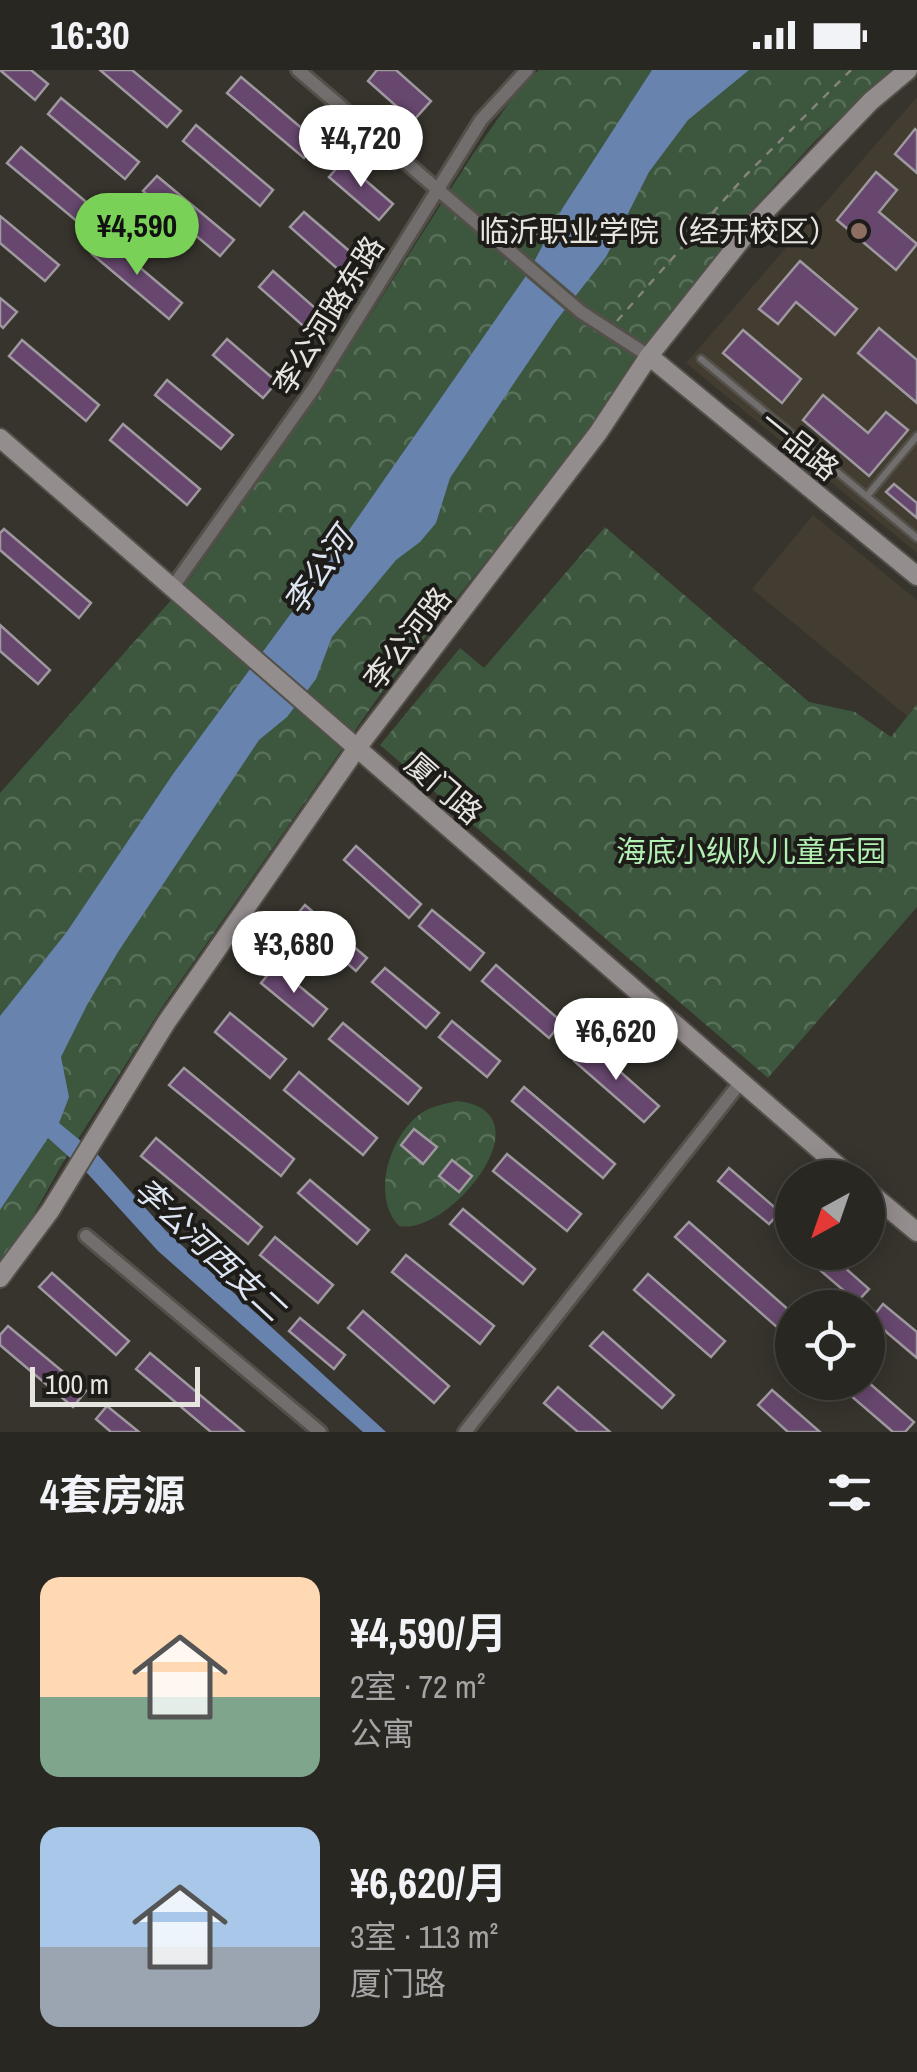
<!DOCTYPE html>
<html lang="zh">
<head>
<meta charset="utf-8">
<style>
  :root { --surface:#292722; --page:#312f2a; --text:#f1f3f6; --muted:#a5a5a5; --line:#454440; --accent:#7ad157 }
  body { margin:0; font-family:"Archivo Narrow","Noto Sans SC",sans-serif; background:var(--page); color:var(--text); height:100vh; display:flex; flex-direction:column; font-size:38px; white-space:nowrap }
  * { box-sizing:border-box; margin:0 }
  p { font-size:32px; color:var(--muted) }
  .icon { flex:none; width:55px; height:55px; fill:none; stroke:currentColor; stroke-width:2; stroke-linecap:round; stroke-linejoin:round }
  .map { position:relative; height:1362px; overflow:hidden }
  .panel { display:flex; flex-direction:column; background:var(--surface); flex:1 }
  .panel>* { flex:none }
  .needle { width:65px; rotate:220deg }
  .buttons { position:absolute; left:775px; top:1090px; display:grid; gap:20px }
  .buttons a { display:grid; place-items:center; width:110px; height:110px; border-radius:50%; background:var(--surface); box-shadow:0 5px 25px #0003,0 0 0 2px var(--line); font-size:50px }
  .scale { position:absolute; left:30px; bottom:25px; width:170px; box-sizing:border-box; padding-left:10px; border:5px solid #e6e4df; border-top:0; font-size:28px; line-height:35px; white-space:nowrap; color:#e6e4df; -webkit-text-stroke:8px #1d1c19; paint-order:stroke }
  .price { position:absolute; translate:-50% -85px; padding:0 22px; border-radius:35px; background:#fff; color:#222; font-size:32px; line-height:65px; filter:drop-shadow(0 2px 5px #0008) }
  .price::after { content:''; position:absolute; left:50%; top:60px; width:30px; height:22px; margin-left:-15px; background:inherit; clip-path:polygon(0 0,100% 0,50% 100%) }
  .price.selected { background:var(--accent); color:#111 }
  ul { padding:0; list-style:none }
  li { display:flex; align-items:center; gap:30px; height:250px; padding:0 40px }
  li span { display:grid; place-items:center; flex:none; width:280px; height:200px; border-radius:20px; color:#555 }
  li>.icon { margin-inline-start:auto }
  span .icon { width:120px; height:120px; fill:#fffc; stroke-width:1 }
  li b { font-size:42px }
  h2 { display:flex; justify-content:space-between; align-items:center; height:120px; padding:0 40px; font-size:42px }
  .status { display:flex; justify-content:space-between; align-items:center; height:70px; padding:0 50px; background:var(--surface); direction:ltr }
  .status svg { height:28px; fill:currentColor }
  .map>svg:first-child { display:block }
  .built { fill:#423d30 }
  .park { fill:url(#park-crowns) }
  .water { fill:#6883ae }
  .building { fill:#67476e; stroke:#9e989f; stroke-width:2.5 }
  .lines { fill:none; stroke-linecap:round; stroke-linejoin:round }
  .lane-casing { stroke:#535049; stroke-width:11 }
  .street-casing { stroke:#535049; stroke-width:18 }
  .secondary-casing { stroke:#535049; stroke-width:22 }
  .path { stroke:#85837d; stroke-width:2.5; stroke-dasharray:8 8; stroke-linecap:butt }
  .lane { stroke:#726e6e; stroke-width:6 }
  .street { stroke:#726e6e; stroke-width:12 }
  .secondary { stroke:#948d8e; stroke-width:18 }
  .education-dot { fill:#8d6e63; stroke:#1d1c19; stroke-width:4 }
  .labels { text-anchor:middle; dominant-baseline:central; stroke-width:8; stroke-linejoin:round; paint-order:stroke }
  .poi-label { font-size:30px; fill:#e6e4df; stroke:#1d1c19; text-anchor:end }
  .street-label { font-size:30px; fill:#e6e4df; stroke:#1d1c19 }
  .park-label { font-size:30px; fill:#b1efb3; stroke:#1d1c19 }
  .water-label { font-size:32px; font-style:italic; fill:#dde5f3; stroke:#1d1c19 }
</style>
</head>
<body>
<div class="status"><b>16:30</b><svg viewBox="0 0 49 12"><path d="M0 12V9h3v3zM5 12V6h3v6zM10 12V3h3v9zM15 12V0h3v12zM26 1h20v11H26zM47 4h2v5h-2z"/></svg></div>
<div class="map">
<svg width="917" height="1362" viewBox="0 0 917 1362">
  <defs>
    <pattern id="park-crowns" width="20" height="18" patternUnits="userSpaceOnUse" patternTransform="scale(2.5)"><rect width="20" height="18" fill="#3c573d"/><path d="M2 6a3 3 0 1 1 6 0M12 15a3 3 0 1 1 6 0" fill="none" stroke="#586f59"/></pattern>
  </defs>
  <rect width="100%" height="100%" fill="#37342d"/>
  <g class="built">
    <path d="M917,27V483L686,293Z"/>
    <path d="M813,445L917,530V634L907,646L752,519Z"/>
  </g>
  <g class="park">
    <path d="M539,0H891L814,72L750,142L631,293L594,355L379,626L165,933L62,1094L25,1160L0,1192V723L189,510L320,324L473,84L521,16Z"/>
    <path d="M605,457L809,632L855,642L891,667L917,634V837L768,1008L380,675L460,578L484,598Z"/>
    <path d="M457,1031C551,1041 450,1166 399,1156C371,1127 389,1067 420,1044C430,1036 445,1034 457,1031Z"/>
  </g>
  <path class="water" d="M652,0H749L688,50L649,102L606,187L556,251L450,408L436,453L420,472L396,490L332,567L316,609L287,647L259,670L118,882L87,935L61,987L69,1027L59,1053L98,1085L165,1160L386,1362H363L158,1181L88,1104L48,1068L0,1140V946L66,863L173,704L292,542L528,203L562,139Z"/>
  <g class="building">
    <path d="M0,0H31L48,14L35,30Z"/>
    <path d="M100,0H132L181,41L167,57Z"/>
    <path d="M377,0H396L431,31L413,51L368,11Z"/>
    <path d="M241,7L318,72L304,88L227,23Z"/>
    <path d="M61,28L139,92L125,109L48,44Z"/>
    <path d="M196,55L273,120L260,136L183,71Z"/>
    <path d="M915,59L917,61V103L895,84Z"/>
    <path d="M21,77L98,142L85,158L7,93Z"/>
    <path d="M343,91L393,134L379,150L329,107Z"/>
    <path d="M876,102L897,120L879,142L917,174L896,200L837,150Z"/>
    <path d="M157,106L234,170L220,186L143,121Z"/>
    <path d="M304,142L354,185L340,201L290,157Z"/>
    <path d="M0,146L59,195L45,211L0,173Z"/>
    <path d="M105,168L182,233L169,249L92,184Z"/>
    <path d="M800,191L857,239L835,265L796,232L778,254L759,239Z"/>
    <path d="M273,201L323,245L309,261L259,217Z"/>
    <path d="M0,228L17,242L3,258L0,255Z"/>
    <path d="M879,258L917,290V333L858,283Z"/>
    <path d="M743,260L801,309L782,333L723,283Z"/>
    <path d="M227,269L277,312L263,328L213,285Z"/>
    <path d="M22,270L99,335L86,351L9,286Z"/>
    <path d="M167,310L233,365L221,379L155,325Z"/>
    <path d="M823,325L868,363L886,342L908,360L869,406L803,350Z"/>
    <path d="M123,354L200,419L187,435L110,370Z"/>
    <path d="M894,414L917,433V448L886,422Z"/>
    <path d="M4,459L91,533L79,548L0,480V463Z"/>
    <path d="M0,555L50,600L38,614L0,581Z"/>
    <path d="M356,776L421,834L409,848L344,790Z"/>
    <path d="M305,835L367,888L356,901L294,848Z"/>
    <path d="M432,840L484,883L470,900L419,856Z"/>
    <path d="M496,895L562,952L549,968L482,911Z"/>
    <path d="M275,896L327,939L313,956L261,913Z"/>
    <path d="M385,898L439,943L426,958L372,912Z"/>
    <path d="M230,943L286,989L270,1008L215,962Z"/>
    <path d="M452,951L500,991L487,1007L439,967Z"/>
    <path d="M343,953L421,1018L408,1034L329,969Z"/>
    <path d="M589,974L659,1036L644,1052L574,991Z"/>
    <path d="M184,998L294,1089L281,1106L169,1015Z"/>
    <path d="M299,1002L377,1068L363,1085L284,1020Z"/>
    <path d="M524,1017L615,1094L603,1108L512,1031Z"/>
    <path d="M414,1059L437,1077L423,1094L401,1075Z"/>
    <path d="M156,1068L262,1157L248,1174L141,1086Z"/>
    <path d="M507,1084L581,1144L567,1161L493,1101Z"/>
    <path d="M452,1090L472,1106L459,1122L439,1106Z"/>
    <path d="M729,1098L780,1142L769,1154L718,1111Z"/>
    <path d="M310,1110L369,1160L357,1174L298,1123Z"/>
    <path d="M463,1139L535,1199L523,1214L450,1154Z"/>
    <path d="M689,1152L791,1242L778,1258L675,1167Z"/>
    <path d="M275,1167L333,1215L318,1233L260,1185Z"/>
    <path d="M799,1182H827L869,1219L857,1232Z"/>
    <path d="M406,1185L494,1256L480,1274L392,1202Z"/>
    <path d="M52,1203L129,1271L116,1285L39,1217Z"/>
    <path d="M648,1204L725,1271L711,1287L634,1220Z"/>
    <path d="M883,1234L917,1262V1288L871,1249Z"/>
    <path d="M363,1241L449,1316L434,1333L348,1258Z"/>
    <path d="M300,1248L345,1285L334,1299L289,1261Z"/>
    <path d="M8,1256L86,1321L73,1337L0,1275V1265Z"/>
    <path d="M603,1262L674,1325L662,1338L590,1276Z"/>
    <path d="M150,1283L244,1362H211L136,1299Z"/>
    <path d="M835,1312H868L914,1352L905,1362H893Z"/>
    <path d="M558,1317L610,1362H578L544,1333Z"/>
    <path d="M772,1320L820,1362H788L758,1335Z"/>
    <path d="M107,1336L139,1362H111L96,1349Z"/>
  </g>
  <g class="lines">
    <defs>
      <g id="lane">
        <path d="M701,289L917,468"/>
        <path d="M867,426L917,366"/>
      </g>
      <g id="street">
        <path d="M298,0L581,242L649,286"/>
        <path d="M172,518L314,318L481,50L527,0"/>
        <path d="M86,1166L320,1362"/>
        <path d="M465,1362L740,1013"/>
      </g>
      <g id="secondary">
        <path d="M649,286L917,506"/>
        <path d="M0,368L852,1108"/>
        <path d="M868,1121L917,1162"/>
        <path d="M0,1208L50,1141L166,953L357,678L598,363L649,286L758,149L871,31L908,0"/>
      </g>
    </defs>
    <use href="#lane" class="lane-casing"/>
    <use href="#street" class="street-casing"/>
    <use href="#secondary" class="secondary-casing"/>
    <path class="path" d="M617,251L746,105L851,0"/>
    <use href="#lane" class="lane"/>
    <use href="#street" class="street"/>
    <use href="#secondary" class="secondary"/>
  </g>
  <circle class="education-dot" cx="859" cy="161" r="10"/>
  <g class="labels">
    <g class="poi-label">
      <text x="839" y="161">临沂职业学院（经开校区）</text>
    </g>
    <g class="street-label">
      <text transform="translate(328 245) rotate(-58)">李公河路东路</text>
      <text transform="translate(800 375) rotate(39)">一品路</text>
      <text transform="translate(407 568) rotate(-52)">李公河路</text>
      <text transform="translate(444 718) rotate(41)">厦门路</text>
    </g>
    <g class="park-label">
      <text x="751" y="781">海底小纵队儿童乐园</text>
    </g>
    <g class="water-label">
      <text transform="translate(318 501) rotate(-55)">李公河</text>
      <text transform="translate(210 1179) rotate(43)">李公河西支二</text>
    </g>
  </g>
</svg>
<div class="buttons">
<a><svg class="needle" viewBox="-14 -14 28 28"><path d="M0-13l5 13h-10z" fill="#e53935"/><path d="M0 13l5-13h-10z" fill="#a5a5a5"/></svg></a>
<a><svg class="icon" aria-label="locate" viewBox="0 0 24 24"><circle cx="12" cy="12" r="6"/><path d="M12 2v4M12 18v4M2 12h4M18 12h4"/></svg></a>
</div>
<div class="scale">100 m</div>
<b class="price" style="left:361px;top:120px">¥4,720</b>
<b class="price selected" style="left:137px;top:208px">¥4,590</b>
<b class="price" style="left:294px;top:926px">¥3,680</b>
<b class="price" style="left:616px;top:1013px">¥6,620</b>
</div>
<section class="panel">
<h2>4套房源<svg class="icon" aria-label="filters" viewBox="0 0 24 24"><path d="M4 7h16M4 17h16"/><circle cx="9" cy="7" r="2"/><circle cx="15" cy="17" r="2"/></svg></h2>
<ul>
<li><span style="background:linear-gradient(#ffd9b3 60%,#7fa58c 0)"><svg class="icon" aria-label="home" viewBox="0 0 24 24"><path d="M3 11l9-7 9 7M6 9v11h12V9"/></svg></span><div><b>¥4,590/月</b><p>2室 · 72 m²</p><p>公寓</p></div></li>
<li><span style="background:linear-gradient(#a9c7e8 60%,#9aa5b1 0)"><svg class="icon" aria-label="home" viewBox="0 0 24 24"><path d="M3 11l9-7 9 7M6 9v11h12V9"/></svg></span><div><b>¥6,620/月</b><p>3室 · 113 m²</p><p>厦门路</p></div></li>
</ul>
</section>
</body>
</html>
